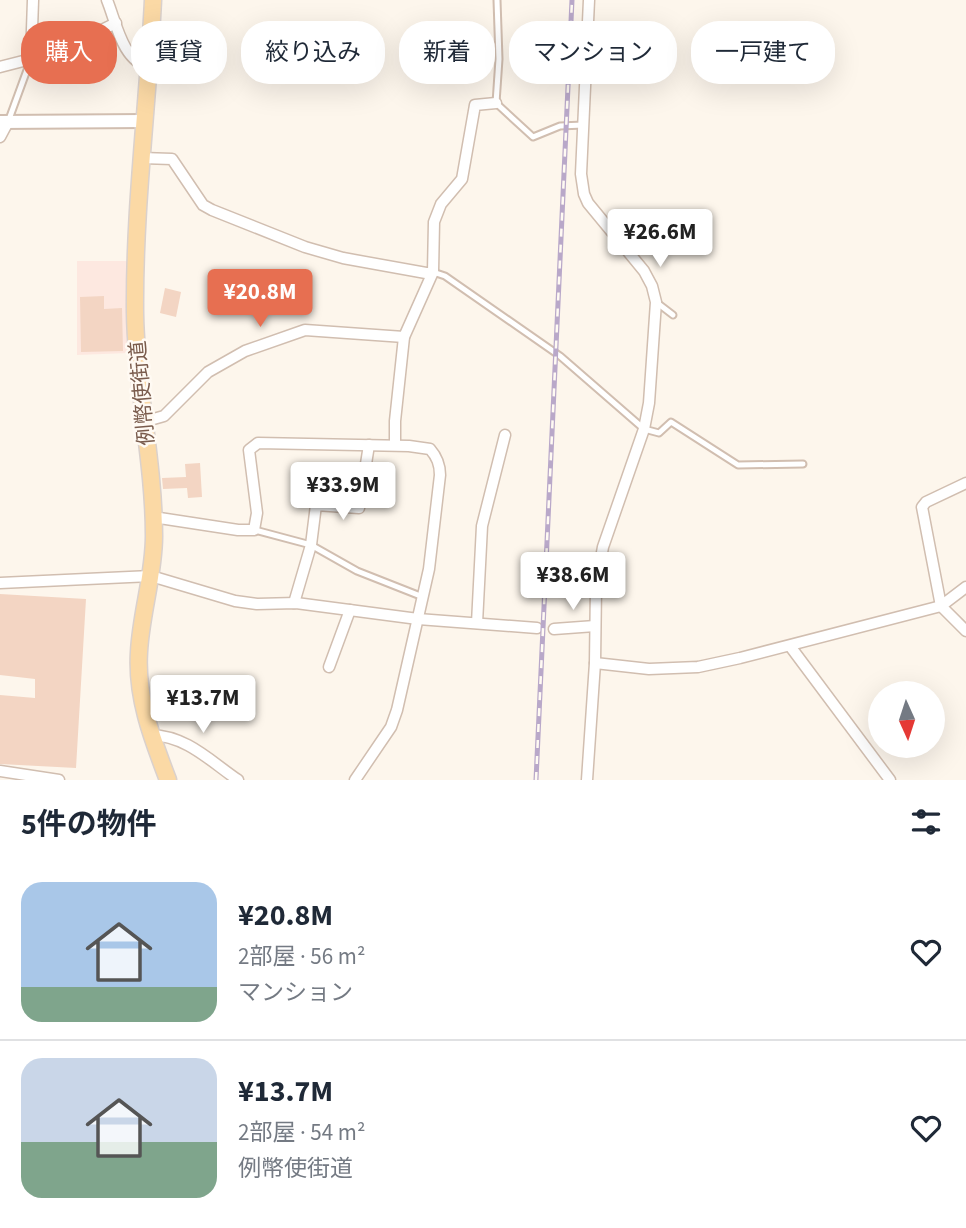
<!DOCTYPE html>
<html lang="ja">
<head>
<meta charset="utf-8">
<style>
  :root { --surface:#fff; --page:#f2f2f3; --text:#1f2937; --muted:#747a83; --line:#e0e1e3; --accent:#e76f51 }
  body { margin:0; font-family:"Source Sans 3","Noto Sans JP",sans-serif; background:var(--page); color:var(--text); height:100vh; display:flex; flex-direction:column; font-size:26px; white-space:nowrap }
  * { box-sizing:border-box; margin:0 }
  p { font-size:23px; color:var(--muted) }
  .icon { flex:none; width:38px; height:38px; fill:none; stroke:currentColor; stroke-width:2; stroke-linecap:round; stroke-linejoin:round }
  .map { position:relative; height:780px; overflow:hidden }
  .side { display:flex; flex-direction:column; background:var(--surface); flex:1 }
  .side>* { flex:none }
  .guide { position:absolute; left:21px; top:21px; width:924px; height:63px; display:flex; gap:14px }
  .needle { width:46px; rotate:177deg }
  .tools { position:absolute; left:868px; top:681px; display:grid; gap:14px }
  .tools a { display:grid; place-items:center; width:77px; height:77px; border-radius:50%; background:var(--surface); box-shadow:0 7px 28px #0002; font-size:35px }
  .price { position:absolute; translate:-50% -60px; padding:0 16px; border-radius:7px; background:#fff; color:#222; font-size:23px; line-height:46px; filter:drop-shadow(0 2px 4px #0008) }
  .price::after { content:''; position:absolute; left:50%; top:42px; width:21px; height:16px; margin-left:-10px; background:inherit; clip-path:polygon(0 0,100% 0,50% 100%) }
  .price.selected { background:var(--accent); color:#fff }
  ul { padding:0; list-style:none }
  li { display:flex; align-items:center; gap:21px; height:175px; padding:0 21px }
  li+li { border-top:2px solid var(--line) }
  li span { display:grid; place-items:center; flex:none; width:196px; height:140px; border-radius:21px; color:#555 }
  li>.icon { margin-inline-start:auto }
  span .icon { width:84px; height:84px; fill:#fffc; stroke-width:1 }
  li b { font-size:30px }
  h2 { display:flex; justify-content:space-between; align-items:center; height:84px; padding:0 21px; font-size:30px }
  .pill { padding:0 24px; border-radius:28px; background:var(--surface); box-shadow:0 7px 28px #0002; font-size:24px; line-height:63px }
  .pill.selected { background:var(--accent); color:#fff }
  .map>svg:first-child { display:block }
  .commercial { fill:#fde8e0 }
  .building { fill:#f3d5c3 }
  .lines { fill:none; stroke-linecap:round; stroke-linejoin:round }
  .service-casing { stroke:#d1beb0; stroke-width:9 }
  .minor-casing { stroke:#d1beb0; stroke-width:13 }
  .tertiary-casing { stroke:#d1beb0; stroke-width:16 }
  .primary-casing { stroke:#dad1cd; stroke-width:19 }
  .service { stroke:#fff; stroke-width:5 }
  .minor { stroke:#fff; stroke-width:10 }
  .tertiary { stroke:#fff; stroke-width:12 }
  .primary { stroke:#fbd9a5; stroke-width:16 }
  .rail-casing { stroke:#b9a8c9; stroke-width:5 }
  .rail { stroke:#fffaf3; stroke-width:2.5; stroke-dasharray:8; stroke-linecap:butt }
  .labels { text-anchor:middle; dominant-baseline:central; stroke-width:5; stroke-linejoin:round; paint-order:stroke }
  .street-label { font-size:21px; fill:#7a5c4d; stroke:#fffaf3 }
</style>
</head>
<body>
<div class="map">
<svg width="966" height="780" viewBox="0 0 966 780">
  <rect width="100%" height="100%" fill="#fdf6ec"/>
  <path class="commercial" d="M77,261H130L129,353L77,355Z"/>
  <g class="building">
    <path d="M165,288L181,292L176,317L160,313Z"/>
    <path d="M104,296V309L122,308L123,351L81,352L80,297Z"/>
    <path d="M200,463L202,497L188,498L187,488L163,489L162,478L186,477L185,464Z"/>
    <path d="M0,594L86,599L76,768L0,764V695L35,698V679L0,675Z"/>
  </g>
  <g class="lines">
    <defs>
      <g id="service">
        <path d="M497,0L499,59L496,103L533,137L560,126L583,125"/>
        <path d="M8,122L31,59"/>
        <path d="M433,272L445,276L560,356L644,429L659,433L671,422L738,465L803,464"/>
        <path d="M656,302L673,315"/>
        <path d="M255,530L311,545L357,571L423,597"/>
      </g>
      <g id="minor">
        <path d="M33,0L31,59L71,45L116,23"/>
        <path d="M107,0C117,25 122,60 150,68"/>
        <path d="M0,67L31,59"/>
        <path d="M0,137L8,122"/>
        <path d="M142,158L172,159L203,205L212,210L305,247L343,258L426,273L433,272L434,222L441,204L462,179L475,105L496,103"/>
        <path d="M143,422L164,416L208,372L245,351L305,330L404,337"/>
        <path d="M395,445V421L404,337L433,272"/>
        <path d="M966,483L926,502L922,507L941,606L966,631"/>
        <path d="M153,517L238,530H254L257,513L249,450L258,443L409,446L430,449C437,457 440,464 440,475L429,569L397,710L391,727L355,780"/>
        <path d="M0,583L151,576L235,601L257,604L296,603L418,619L537,628"/>
        <path d="M294,603L311,545L316,505L359,508L369,445"/>
        <path d="M477,623L482,526L505,435"/>
        <path d="M554,629L595,626"/>
        <path d="M790,646L890,780"/>
        <path d="M595,663L649,669L698,667L740,658L941,606L966,587"/>
        <path d="M329,667L350,610"/>
        <path d="M151,735C187,736 210,761 238,780"/>
        <path d="M0,771L59,780"/>
        <path d="M587,780L595,663L596,586L603,547L644,429L649,403L656,302L652,286L644,271L588,203L584,194L581,174L589,0"/>
      </g>
      <path id="tertiary" d="M0,122L145,121"/>
      <path id="primary" d="M153,0C148,104 134,208 135,313C136,388 154,462 154,536C154,575 141,613 139,652C136,697 152,738 168,780"/>
    </defs>
    <use href="#service" class="service-casing"/>
    <use href="#minor" class="minor-casing"/>
    <use href="#tertiary" class="tertiary-casing"/>
    <use href="#primary" class="primary-casing"/>
    <use href="#service" class="service"/>
    <use href="#minor" class="minor"/>
    <use href="#tertiary" class="tertiary"/>
    <use href="#primary" class="primary"/>
    <defs>
      <path id="rail" d="M536,780L572,0"/>
    </defs>
    <use href="#rail" class="rail-casing"/>
    <use href="#rail" class="rail"/>
  </g>
  <g class="labels">
    <g class="street-label">
      <text transform="translate(142 393) rotate(-95)">例幣使街道</text>
    </g>
  </g>
</svg>
<div class="tools">
<a><svg class="needle" viewBox="-14 -14 28 28"><path d="M0-13l5 13h-10z" fill="#e53935"/><path d="M0 13l5-13h-10z" fill="#747a83"/></svg></a>
</div>
<b class="price" style="left:660px;top:269px">¥26.6M</b>
<b class="price selected" style="left:260px;top:329px">¥20.8M</b>
<b class="price" style="left:343px;top:522px">¥33.9M</b>
<b class="price" style="left:573px;top:612px">¥38.6M</b>
<b class="price" style="left:203px;top:735px">¥13.7M</b>
<div class="guide">
<a class="pill selected">購入</a>
<a class="pill">賃貸</a>
<a class="pill">絞り込み</a>
<a class="pill">新着</a>
<a class="pill">マンション</a>
<a class="pill">一戸建て</a>
</div>
</div>
<section class="side">
<h2>5件の物件<svg class="icon" aria-label="filters" viewBox="0 0 24 24"><path d="M4 7h16M4 17h16"/><circle cx="9" cy="7" r="2"/><circle cx="15" cy="17" r="2"/></svg></h2>
<ul>
<li><span style="background:linear-gradient(#a9c7e8 75%,#7fa58c 0)"><svg class="icon" aria-label="home" viewBox="0 0 24 24"><path d="M3 11l9-7 9 7M6 9v11h12V9"/></svg></span><div><b>¥20.8M</b><p>2部屋 · 56 m²</p><p>マンション</p></div><svg class="icon" aria-label="heart" viewBox="0 0 24 24"><path d="M12 20l-8-8c-3-5 5-10 8-4 3-6 11-1 8 4z"/></svg></li>
<li><span style="background:linear-gradient(#c9d6e8 60%,#7fa58c 0)"><svg class="icon" aria-label="home" viewBox="0 0 24 24"><path d="M3 11l9-7 9 7M6 9v11h12V9"/></svg></span><div><b>¥13.7M</b><p>2部屋 · 54 m²</p><p>例幣使街道</p></div><svg class="icon" aria-label="heart" viewBox="0 0 24 24"><path d="M12 20l-8-8c-3-5 5-10 8-4 3-6 11-1 8 4z"/></svg></li>
</ul>
</section>
</body>
</html>
